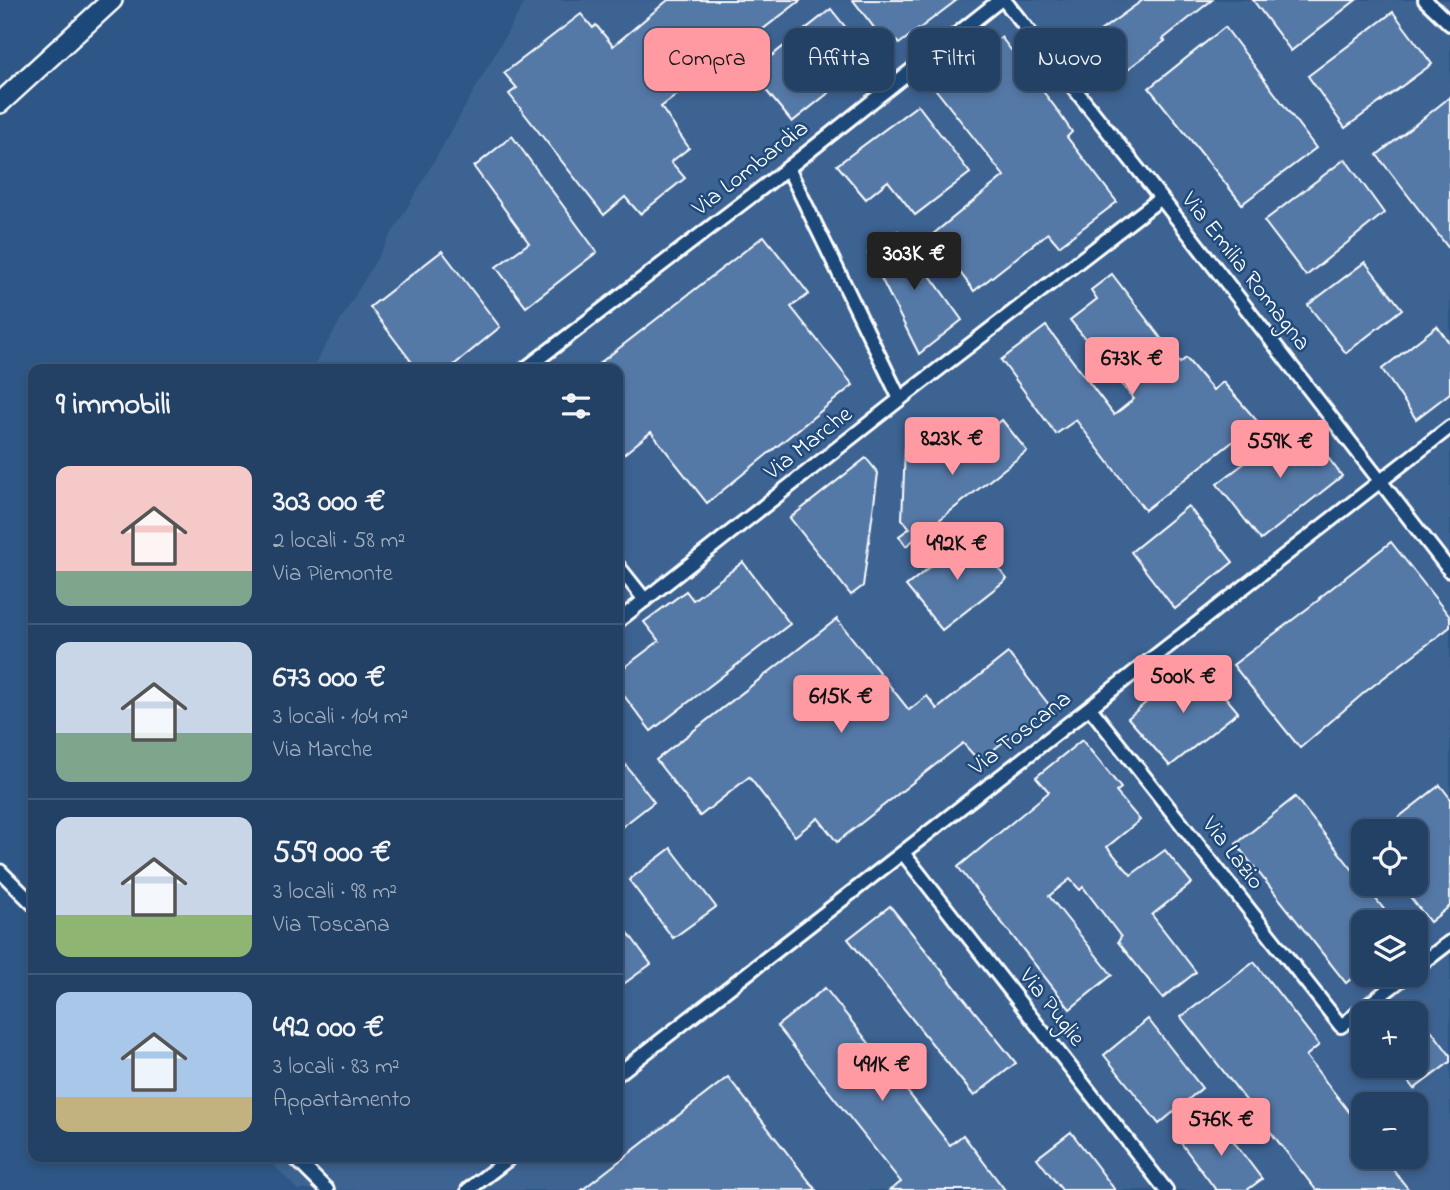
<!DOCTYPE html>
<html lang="it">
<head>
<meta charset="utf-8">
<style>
  :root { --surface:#224165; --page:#2e4c6e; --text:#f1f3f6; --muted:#a2afbf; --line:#3f5a79; --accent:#ff9aa2 }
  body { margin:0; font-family:"Indie Flower",sans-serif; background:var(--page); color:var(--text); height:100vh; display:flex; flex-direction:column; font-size:26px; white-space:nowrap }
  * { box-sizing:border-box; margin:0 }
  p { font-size:23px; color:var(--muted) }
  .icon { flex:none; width:38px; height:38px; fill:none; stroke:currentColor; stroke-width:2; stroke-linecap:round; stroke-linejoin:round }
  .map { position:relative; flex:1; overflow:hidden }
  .details { position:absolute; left:28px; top:364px; width:595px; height:798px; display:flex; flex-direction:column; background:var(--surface); border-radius:14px; box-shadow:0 4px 10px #0003,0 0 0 2px var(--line) }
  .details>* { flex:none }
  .guide { position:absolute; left:644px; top:28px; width:665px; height:63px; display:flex; gap:14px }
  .buttons { position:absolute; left:1351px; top:819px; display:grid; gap:14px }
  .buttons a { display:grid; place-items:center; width:77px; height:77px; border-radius:14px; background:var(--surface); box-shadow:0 4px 10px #0003,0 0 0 2px var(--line); font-size:35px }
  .price { position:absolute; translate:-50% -60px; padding:0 16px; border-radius:7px; background:var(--accent); color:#111; font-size:23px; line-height:46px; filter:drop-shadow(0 2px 4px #0008) }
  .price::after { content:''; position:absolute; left:50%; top:42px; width:21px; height:16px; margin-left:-10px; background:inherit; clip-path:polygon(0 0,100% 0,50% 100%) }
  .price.selected { background:#222; color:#fff }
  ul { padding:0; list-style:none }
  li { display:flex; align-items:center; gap:21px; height:175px; padding:0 28px }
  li+li { border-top:2px solid var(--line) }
  li span { display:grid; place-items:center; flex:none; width:196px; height:140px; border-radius:14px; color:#555 }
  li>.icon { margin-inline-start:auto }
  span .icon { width:84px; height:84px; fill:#fffc; stroke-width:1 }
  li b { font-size:30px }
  h2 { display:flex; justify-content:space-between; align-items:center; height:84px; padding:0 28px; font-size:30px }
  .tag { padding:0 24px; border-radius:14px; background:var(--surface); box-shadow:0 4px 10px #0003,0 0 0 2px var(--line); font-size:24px; line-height:63px }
  .tag.selected { background:var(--accent); color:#111 }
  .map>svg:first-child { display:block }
  .built { fill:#3e6493; fill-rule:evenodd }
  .building { fill:#5579a7; stroke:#fff; stroke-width:2 }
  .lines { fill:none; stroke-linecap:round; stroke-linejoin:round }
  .minor-casing { stroke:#fff; stroke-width:18 }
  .primary-casing { stroke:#fff; stroke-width:24 }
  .minor { stroke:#1f4a7a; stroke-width:12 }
  .primary { stroke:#1f4a7a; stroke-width:19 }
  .labels { text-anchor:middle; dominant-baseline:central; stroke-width:5; stroke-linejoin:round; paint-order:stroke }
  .street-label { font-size:24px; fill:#fff; stroke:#1f4a7a }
</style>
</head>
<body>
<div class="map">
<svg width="1450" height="1190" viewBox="0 0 1450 1190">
  <rect width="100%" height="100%" fill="#2e5787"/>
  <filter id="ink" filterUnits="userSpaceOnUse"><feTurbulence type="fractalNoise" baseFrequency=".0143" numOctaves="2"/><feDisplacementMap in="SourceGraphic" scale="14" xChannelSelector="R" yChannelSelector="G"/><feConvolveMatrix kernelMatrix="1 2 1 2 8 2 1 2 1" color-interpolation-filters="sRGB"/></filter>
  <g filter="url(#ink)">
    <path class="built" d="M526,0H1450V1190H298L266,1157H618V369H312L420,186ZM1363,831H1416V884H1363ZM1363,922H1416V975H1363ZM1363,1013H1416V1066H1363ZM1363,1104H1416V1157H1363Z"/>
    <g class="building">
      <path d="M668,0H801L661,107L689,148L671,162L685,178L640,214L625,197L604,215L509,94L517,88L504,73L581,14L593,28L596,25L613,46Z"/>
      <path d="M853,0H957L899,44L889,32L882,38Z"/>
      <path d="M1143,0H1212L1163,39L1165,41L1120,75L1089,39Z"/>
      <path d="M1253,0H1356L1291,51Z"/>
      <path d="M831,9L871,59L792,122L751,72Z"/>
      <path d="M1393,12L1432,64L1345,128L1308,76Z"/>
      <path d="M1225,27L1316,148L1242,204L1149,88Z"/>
      <path d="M1001,37L1055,107L1072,132L1067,137L1117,202L1059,246L1048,233L974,291L932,235L1004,176L933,86Z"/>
      <path d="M1450,97V250L1377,155Z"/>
      <path d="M918,105L970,173L915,215L888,181L866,199L837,165Z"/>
      <path d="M512,136L597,252L526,307L496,267L529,243L474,167Z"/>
      <path d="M1345,159L1384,213L1306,276L1264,221Z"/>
      <path d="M898,231L962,320L919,354L868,252Z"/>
      <path d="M764,236L809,294L791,307L853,385L707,503L651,432L618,459V369H592Z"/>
      <path d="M442,251L500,327L449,369H417L370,307Z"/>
      <path d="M1365,262L1402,309L1346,353L1308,305Z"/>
      <path d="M1112,274L1180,363L1186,358L1213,390L1223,382L1258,422L1145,510L1076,420L1056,434L1001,360L1046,326L1114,415L1134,399L1070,320L1097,299L1091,290Z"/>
      <path d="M1437,326L1450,344V393L1416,419L1382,369Z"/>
      <path d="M1002,420L1027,451L906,546L899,536L910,528L902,519L905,449L963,452Z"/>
      <path d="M1300,421L1342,476L1261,540L1217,484Z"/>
      <path d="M866,458L878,473L863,586L851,595L790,518Z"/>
      <path d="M1188,506L1233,562L1175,609L1131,552Z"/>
      <path d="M971,535L1007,579L942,630L906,586Z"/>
      <path d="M1391,542L1450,617V627L1365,692L1300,748L1233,665L1320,599L1319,598Z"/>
      <path d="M743,562L790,624L651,731L618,688V672L659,641L644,622L686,591L693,600Z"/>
      <path d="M837,619L909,710L927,696L937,709L1008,653L1050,706L979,761L963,743L837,842L818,818L795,836L749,777L700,816L656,760Z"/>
      <path d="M1202,669L1238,712L1170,766L1128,718L1165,686Z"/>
      <path d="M1082,740L1121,788L1116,792L1140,820L1107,847L1131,875L1165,850L1192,883L1152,915L1196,972L1163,998L1118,942L1121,937L1083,887L1080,890L1070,879L1049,896L1112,975L1070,1009L958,867L1049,792L1036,777Z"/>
      <path d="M618,755L654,802L618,830Z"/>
      <path d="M1440,785L1450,798V906L1430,922L1400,884H1416V831H1381Z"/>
      <path d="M1295,797L1394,922H1363V969L1346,983L1236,844Z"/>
      <path d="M671,848L716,907L673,938L629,880Z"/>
      <path d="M890,906L1016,1063L974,1096L848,939Z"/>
      <path d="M618,919L651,964L618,988Z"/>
      <path d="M1254,962L1319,1045L1306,1056L1363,1130V1157H1383L1409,1190H1316L1181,1017Z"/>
      <path d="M825,988L950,1145L963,1135L1005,1190H890L901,1182L777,1026Z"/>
      <path d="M1416,1010L1450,1055V1062L1414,1089L1396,1066H1416Z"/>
      <path d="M1148,1019L1202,1088L1159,1124L1104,1055Z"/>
      <path d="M728,1077L816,1190H582Z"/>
      <path d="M1215,1117L1262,1179L1247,1190H1216L1181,1143Z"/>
      <path d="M1071,1132L1115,1190H1062L1037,1158Z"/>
    </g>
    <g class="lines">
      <defs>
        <g id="minor">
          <path d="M1004,0L1161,198L1450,571"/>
          <path d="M1425,0L1450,24"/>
          <path d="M788,168L900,399"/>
          <path d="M525,369L788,168L1000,0"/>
          <path d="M618,566L645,600"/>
          <path d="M618,621L900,399L1161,198"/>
          <path d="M1090,708L1341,1026L1407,975"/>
          <path d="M903,853L1166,1190"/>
          <path d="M0,871L33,904"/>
          <path d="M1416,968L1450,942"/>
          <path d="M618,1074L1450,427"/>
          <path d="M294,1157L327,1190"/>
          <path d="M468,1190L511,1157"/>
        </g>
        <path id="primary" d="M0,103L112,0"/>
      </defs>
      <use href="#minor" class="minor-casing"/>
      <use href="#primary" class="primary-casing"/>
      <use href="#minor" class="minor"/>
      <use href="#primary" class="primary"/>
    </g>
  </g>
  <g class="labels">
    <g class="street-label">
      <text transform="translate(751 169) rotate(-38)">Via Lombardia</text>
      <text transform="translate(1245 272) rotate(52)">Via Emilia Romagna</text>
      <text transform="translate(809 444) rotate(-38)">Via Marche</text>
      <text transform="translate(1021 734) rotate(-38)">Via Toscana</text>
      <text transform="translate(1232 854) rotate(52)">Via Lazio</text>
      <text transform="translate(1051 1008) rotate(52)">Via Puglie</text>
    </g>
  </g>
</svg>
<div class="buttons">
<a><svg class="icon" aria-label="locate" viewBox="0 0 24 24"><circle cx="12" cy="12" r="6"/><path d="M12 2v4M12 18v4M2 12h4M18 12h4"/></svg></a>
<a><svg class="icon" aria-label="layers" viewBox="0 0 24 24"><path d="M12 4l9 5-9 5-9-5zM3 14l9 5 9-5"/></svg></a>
<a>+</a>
<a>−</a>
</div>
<b class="price selected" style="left:914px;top:292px">303K €</b>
<b class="price" style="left:1132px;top:397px">673K €</b>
<b class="price" style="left:952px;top:477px">823K €</b>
<b class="price" style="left:1280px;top:480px">559K €</b>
<b class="price" style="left:957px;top:582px">492K €</b>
<b class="price" style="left:1183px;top:715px">500K €</b>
<b class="price" style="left:841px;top:735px">615K €</b>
<b class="price" style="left:882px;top:1103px">491K €</b>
<b class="price" style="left:1221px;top:1158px">576K €</b>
<div class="guide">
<a class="tag selected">Compra</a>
<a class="tag">Affitta</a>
<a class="tag">Filtri</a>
<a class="tag">Nuovo</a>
</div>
<section class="details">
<h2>9 immobili<svg class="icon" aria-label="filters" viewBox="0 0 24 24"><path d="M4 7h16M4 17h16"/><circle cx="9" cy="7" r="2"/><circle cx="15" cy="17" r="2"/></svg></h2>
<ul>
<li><span style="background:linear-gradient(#f6c9c9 75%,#7fa58c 0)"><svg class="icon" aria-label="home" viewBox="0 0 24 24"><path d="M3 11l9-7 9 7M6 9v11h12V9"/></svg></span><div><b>303 000 €</b><p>2 locali · 58 m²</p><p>Via Piemonte</p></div></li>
<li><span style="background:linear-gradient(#c9d6e8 65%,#7fa58c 0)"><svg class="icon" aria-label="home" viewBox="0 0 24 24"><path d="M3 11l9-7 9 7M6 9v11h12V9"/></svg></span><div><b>673 000 €</b><p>3 locali · 104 m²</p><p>Via Marche</p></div></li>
<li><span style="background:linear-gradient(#c9d6e8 70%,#8fb573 0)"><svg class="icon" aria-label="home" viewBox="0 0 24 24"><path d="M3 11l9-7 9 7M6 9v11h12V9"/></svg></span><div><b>559 000 €</b><p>3 locali · 98 m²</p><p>Via Toscana</p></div></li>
<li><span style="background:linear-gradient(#a9c7e8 75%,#c2b280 0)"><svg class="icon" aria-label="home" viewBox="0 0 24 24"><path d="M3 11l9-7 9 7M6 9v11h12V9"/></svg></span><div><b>492 000 €</b><p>3 locali · 83 m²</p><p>Appartamento</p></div></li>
</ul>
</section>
</div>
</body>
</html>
